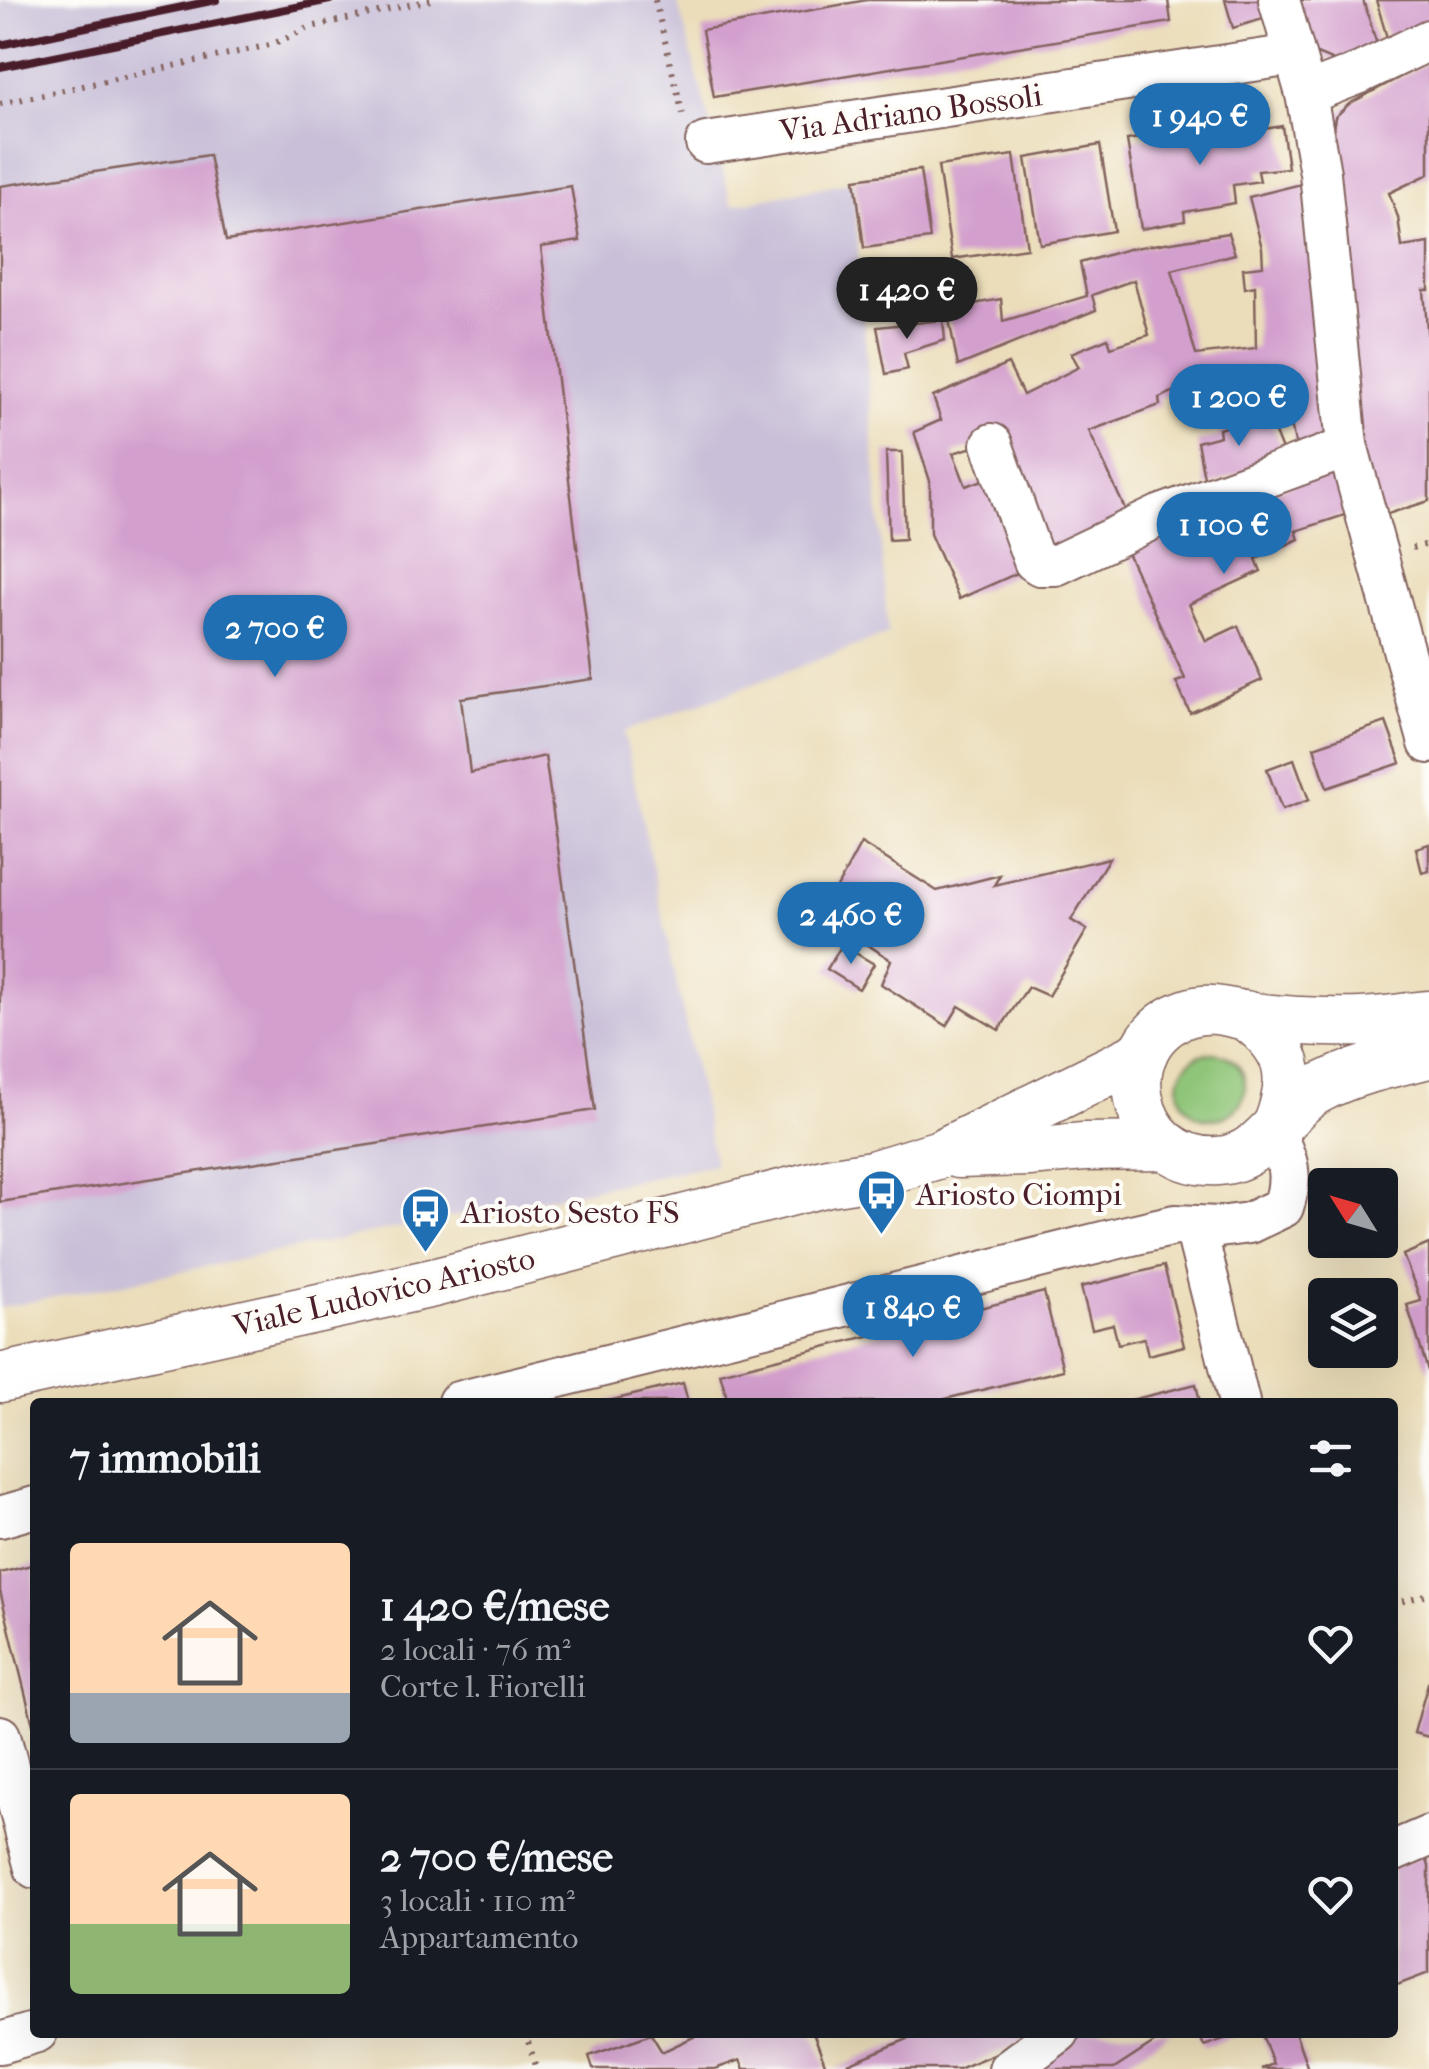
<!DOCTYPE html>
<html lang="it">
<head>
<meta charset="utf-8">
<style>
  :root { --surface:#171b24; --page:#242831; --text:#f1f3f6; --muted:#9ea1a6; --line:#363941; --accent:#1f6fb2 }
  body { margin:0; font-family:"IM FELL French Canon",serif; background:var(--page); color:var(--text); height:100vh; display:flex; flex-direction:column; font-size:38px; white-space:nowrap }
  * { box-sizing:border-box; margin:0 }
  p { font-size:32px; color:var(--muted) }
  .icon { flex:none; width:55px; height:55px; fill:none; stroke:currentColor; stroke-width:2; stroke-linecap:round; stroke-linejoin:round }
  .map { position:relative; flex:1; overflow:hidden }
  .sheet { position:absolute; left:30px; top:1398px; width:1368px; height:640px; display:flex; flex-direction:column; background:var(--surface); border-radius:10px; box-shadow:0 10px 40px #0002 }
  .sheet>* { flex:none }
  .needle { width:65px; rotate:307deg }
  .controls { position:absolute; left:1308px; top:1168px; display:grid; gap:20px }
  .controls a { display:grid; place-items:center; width:90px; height:90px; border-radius:10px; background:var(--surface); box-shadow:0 10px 40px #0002; font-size:50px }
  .price { position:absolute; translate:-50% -85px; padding:0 22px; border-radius:35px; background:var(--accent); color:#fff; font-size:32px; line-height:65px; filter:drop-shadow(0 2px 5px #0008) }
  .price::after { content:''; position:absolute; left:50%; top:60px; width:30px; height:22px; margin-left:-15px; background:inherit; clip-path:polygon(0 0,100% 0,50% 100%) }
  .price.active { background:#222; color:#fff }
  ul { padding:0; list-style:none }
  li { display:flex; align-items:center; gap:30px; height:250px; padding:0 40px }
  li+li { border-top:2px solid var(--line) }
  li span { display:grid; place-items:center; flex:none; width:280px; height:200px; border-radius:10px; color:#555 }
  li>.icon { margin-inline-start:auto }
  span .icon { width:120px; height:120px; fill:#fffc; stroke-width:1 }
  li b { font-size:42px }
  h2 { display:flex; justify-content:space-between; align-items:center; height:120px; padding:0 40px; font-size:42px }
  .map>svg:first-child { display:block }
  .industrial { fill:#c9bfd8 }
  .green { fill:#8fc578; stroke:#6c7252; stroke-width:2.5 }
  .building { fill:#d39fcd }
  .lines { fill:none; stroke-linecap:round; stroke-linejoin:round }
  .minor-casing { stroke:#82625d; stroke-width:44 }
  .tertiary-casing { stroke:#82625d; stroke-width:51 }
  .path { stroke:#82625d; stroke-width:6; stroke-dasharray:2.5 8; stroke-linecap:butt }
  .minor { stroke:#fff; stroke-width:40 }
  .tertiary { stroke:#fff; stroke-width:48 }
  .rail { stroke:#4a1f2b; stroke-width:8 }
  .labels { text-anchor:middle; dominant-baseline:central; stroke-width:8; stroke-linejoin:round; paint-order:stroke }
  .street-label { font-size:32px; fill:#4a1f2b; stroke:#fdfcf7 }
  .poi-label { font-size:32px; fill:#4a1f2b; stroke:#fdfcf7; text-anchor:start }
</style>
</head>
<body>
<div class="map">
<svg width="1429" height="2069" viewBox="0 0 1429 2069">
  <rect width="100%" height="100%" fill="#fdfcf7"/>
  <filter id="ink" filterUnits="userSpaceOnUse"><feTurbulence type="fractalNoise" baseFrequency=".01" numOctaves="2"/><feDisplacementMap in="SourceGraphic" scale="20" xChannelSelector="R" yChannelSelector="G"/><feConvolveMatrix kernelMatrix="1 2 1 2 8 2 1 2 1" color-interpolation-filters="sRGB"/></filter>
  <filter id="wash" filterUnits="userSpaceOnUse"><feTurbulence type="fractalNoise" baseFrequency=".0048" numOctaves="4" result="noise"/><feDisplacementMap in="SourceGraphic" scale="40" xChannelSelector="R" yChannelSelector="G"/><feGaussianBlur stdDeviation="2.25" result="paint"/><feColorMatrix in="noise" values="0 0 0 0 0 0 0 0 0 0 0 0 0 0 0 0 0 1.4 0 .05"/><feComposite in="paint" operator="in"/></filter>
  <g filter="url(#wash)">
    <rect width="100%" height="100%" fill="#ebddb9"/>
    <path class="industrial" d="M0,0H677L732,205L853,181L888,634L624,732L715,1164L0,1308Z"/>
    <circle class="green" cx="1212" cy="1086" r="33"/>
    <g id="blocks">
      <g class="building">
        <path d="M867,0H1168L1171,22L714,97L702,30Z"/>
        <path d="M1225,0H1268L1273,16L1233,28Z"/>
        <path d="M1294,0H1363L1379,51L1338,63L1312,52Z"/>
        <path d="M1376,0H1429V32L1390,48Z"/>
        <path d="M1429,62V174L1389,193L1398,217L1402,247L1429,243V290H1424L1429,355V501L1378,517L1358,452L1330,149L1335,117L1349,104Z"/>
        <path d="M1252,119L1253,131L1282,126L1288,168L1258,171L1260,181L1233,185L1235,203L1184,212L1185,221L1141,229L1127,140Z"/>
        <path d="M1100,145L1114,231L1040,244L1026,158Z"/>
        <path d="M209,155L226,241L571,186L580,241L541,247L593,679L461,698L470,773L545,756L595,1110L0,1202V186Z"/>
        <path d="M1014,155L1027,248L952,259L938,166Z"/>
        <path d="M920,170L930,239L864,248L855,179Z"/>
        <path d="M1305,183L1334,438L1296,448L1282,380L1221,392L1217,379L1186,386L1159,398L1160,405L1089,431L1131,522L1044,561L1009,436L953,453L966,486L995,476L1031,567L959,599L930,534V481L914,432L941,420L933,397L1008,364L1023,395L1079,367L1071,353L1108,338L1111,347L1149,335L1134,280L1092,295L1096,310L958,366L947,309L1001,299L1003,321L1087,296L1080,263L1128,249L1228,233L1235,254L1172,270L1196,355L1256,348L1255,286L1245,288L1243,268L1263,266L1262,248L1249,197Z"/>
        <path d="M943,320L945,340L904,353L908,369L886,374L877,327Z"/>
        <path d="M1267,413L1284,455L1206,487L1197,442L1220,436L1219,429Z"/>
        <path d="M886,452H902L905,539L889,540Z"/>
        <path d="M1335,468L1348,514L1296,531L1299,539L1256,559L1261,571L1189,604L1206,641L1238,626L1262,680L1190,713L1176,682L1185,679L1125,548Z"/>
        <path d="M1386,722L1401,763L1327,788L1314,747Z"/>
        <path d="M1294,759L1309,800L1282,810L1267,769Z"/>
        <path d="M861,843L937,891L1000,875L994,885L1109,858L1071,920L1087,930L1048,996L1028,987L999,1030L959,1006L947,1026L881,984L891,960L845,930L807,943Z"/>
        <path d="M1429,844V871L1422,873L1416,848Z"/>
        <path d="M842,945L874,964L859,989L827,969Z"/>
        <path d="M1429,1244V1371H1428L1407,1305L1421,1301L1403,1255Z"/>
        <path d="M1164,1266L1184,1346L1148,1355L1144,1338L1118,1344L1113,1324L1092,1329L1081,1287Z"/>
        <path d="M1044,1292L1063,1370L933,1402H728L720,1373Z"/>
        <path d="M683,1383L688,1402H608V1401Z"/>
        <path d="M1196,1384L1200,1402H1128L1127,1401Z"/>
        <path d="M35,1564V1729H34L0,1591V1573Z"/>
        <path d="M1428,1683H1429V1737L1414,1733Z"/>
        <path d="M1425,1854L1429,1866V1973L1392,1987V1867Z"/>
        <path d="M704,2032H813L827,2069H744L740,2060L715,2069H593L589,2056L651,2034L662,2052Z"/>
        <path d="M908,2032H1039L1028,2040L958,2069H836L910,2038Z"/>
        <path d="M1076,2032H1171L1114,2069H1041Z"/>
        <path d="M1198,2032H1241V2033L1204,2046Z"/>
        <path d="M1261,2032H1295L1308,2069H1261L1273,2064Z"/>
      </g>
    </g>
  </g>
  <g filter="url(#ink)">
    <use href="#blocks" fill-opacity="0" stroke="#82625d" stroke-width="2.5"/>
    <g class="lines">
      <defs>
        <g id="minor">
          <path d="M1279,0L1306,94L1320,173L1347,445L1429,743"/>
          <path d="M1306,94L1360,73L1429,40"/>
          <path d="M706,143L1293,55"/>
          <path d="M992,444L1034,561L1040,565H1056L1159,516L1335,452L1347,445"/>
          <path d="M1195,1227L1239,1402"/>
          <path d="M458,1402L1123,1237L1175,1225L1219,1227L1249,1223L1283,1207C1294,1176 1288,1159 1273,1130"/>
          <path d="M0,1517L35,1507"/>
          <path d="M0,1736L35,1868"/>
          <path d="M1392,1852L1429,1836"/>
          <path d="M0,2043L37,2032"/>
          <path d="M1009,2069L1059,2032"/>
        </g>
        <g id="tertiary">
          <path d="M1245,1015C1290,1047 1297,1076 1277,1126"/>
          <path d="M1429,1015C1406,1017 1384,1021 1361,1022C1341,1023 1320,1022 1300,1021C1283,1020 1264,1019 1247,1016C1226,1012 1210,1006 1188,1013C1105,1041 1130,1166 1218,1161C1266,1158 1282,1107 1320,1088C1354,1070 1392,1063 1429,1054"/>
          <path d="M958,1154L1028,1152L1084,1147L1167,1146"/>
          <path d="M0,1378L433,1283L828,1182L872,1175L940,1154L1143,1054"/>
        </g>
      </defs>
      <use href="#minor" class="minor-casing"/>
      <use href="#tertiary" class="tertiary-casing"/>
      <g class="path">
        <path d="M655,0L683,115"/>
        <path d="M0,104L270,45L311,27L431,0"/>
        <path d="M1412,548L1429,544"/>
        <path d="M1392,1604L1429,1594"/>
        <path d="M525,2032L537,2069"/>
      </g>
      <use href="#minor" class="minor"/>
      <use href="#tertiary" class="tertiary"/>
      <g class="rail">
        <path d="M0,45L216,0"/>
        <path d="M0,67L330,0"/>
      </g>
    </g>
  </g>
  <defs>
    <symbol id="bus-pin" viewBox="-11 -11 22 30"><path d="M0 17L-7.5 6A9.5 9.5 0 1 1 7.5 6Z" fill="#1f6fb2" stroke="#fdfcf7"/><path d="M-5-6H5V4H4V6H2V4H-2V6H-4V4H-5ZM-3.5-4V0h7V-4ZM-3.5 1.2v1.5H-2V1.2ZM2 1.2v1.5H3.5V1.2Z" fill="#fff"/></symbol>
  </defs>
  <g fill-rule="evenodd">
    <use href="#bus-pin" x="854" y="1166" width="55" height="75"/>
    <use href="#bus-pin" x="398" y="1184" width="55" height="75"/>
  </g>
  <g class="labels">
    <g class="street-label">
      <text transform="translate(911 113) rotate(-8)">Via Adriano Bossoli</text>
      <text transform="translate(384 1292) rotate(-13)">Viale Ludovico Ariosto</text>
    </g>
    <g class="poi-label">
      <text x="916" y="1194">Ariosto Ciompi</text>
      <text x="461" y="1212">Ariosto Sesto FS</text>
    </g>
  </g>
</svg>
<div class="controls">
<a><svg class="needle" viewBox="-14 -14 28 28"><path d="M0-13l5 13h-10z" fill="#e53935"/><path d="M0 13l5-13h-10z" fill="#9ea1a6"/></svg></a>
<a><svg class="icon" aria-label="layers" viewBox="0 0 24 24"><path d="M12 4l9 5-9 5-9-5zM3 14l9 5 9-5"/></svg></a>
</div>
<b class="price" style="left:1200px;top:168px">1 940 €</b>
<b class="price active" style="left:907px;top:342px">1 420 €</b>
<b class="price" style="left:1239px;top:449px">1 200 €</b>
<b class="price" style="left:1224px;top:577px">1 100 €</b>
<b class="price" style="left:275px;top:680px">2 700 €</b>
<b class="price" style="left:851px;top:967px">2 460 €</b>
<b class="price" style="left:913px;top:1360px">1 840 €</b>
<section class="sheet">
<h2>7 immobili<svg class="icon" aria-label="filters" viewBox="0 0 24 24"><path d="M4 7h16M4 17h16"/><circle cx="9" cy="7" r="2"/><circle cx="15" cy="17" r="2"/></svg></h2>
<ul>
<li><span style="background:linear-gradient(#ffd9b3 75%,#9aa5b1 0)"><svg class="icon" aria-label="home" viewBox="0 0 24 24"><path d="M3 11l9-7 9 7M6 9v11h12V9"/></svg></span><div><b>1 420 €/mese</b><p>2 locali · 76 m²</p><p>Corte l. Fiorelli</p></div><svg class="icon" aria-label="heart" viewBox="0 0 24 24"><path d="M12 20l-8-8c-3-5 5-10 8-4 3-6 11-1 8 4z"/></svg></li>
<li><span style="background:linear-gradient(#ffd9b3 65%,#8fb573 0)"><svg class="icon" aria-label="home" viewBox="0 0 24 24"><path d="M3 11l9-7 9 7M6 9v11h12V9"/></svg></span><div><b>2 700 €/mese</b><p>3 locali · 110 m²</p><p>Appartamento</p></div><svg class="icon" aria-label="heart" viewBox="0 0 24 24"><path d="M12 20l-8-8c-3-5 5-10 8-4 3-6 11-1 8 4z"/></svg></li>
</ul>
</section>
</div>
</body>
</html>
